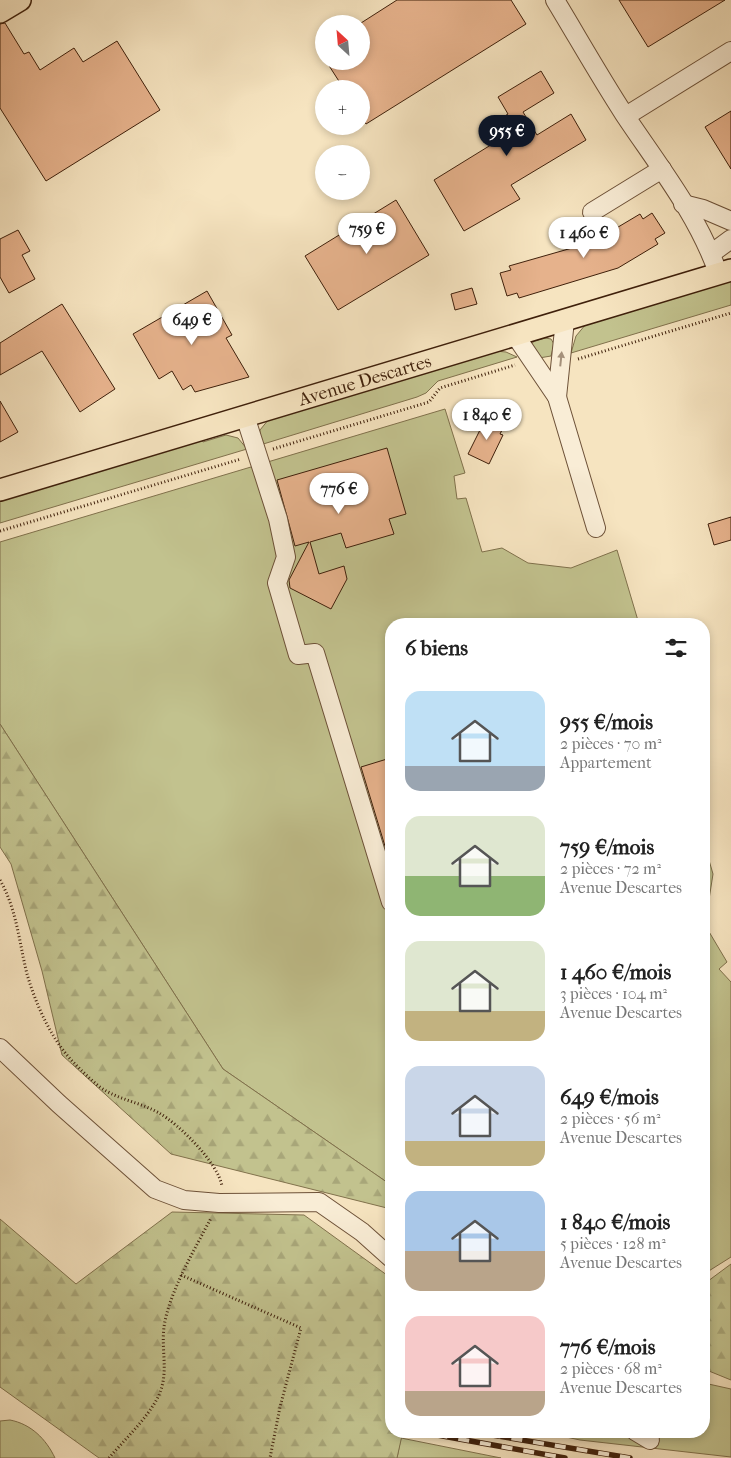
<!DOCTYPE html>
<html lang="fr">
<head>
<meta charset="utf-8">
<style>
  :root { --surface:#fff; --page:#f6f6f6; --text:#222; --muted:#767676; --accent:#111827 }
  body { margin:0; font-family:"IM FELL French Canon",serif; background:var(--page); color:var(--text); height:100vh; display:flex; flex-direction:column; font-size:19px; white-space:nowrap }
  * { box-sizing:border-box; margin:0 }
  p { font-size:16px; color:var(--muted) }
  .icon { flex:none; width:28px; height:28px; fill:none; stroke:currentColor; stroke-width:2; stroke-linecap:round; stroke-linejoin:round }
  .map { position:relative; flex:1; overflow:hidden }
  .drawer { position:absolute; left:385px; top:618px; width:325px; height:820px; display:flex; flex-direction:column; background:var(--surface); border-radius:20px; box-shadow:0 2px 8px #0003 }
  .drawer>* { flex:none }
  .needle { width:32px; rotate:334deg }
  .tools { position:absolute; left:315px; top:15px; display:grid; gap:10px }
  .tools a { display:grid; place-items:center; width:55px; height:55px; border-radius:50%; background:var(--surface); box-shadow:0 2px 8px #0003; font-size:25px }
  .price { position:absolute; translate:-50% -42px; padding:0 11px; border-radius:18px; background:#fff; color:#222; font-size:16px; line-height:32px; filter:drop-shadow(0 1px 2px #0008) }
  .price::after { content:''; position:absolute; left:50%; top:30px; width:15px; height:11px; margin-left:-8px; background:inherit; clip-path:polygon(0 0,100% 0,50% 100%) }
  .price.active { background:var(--accent); color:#fff }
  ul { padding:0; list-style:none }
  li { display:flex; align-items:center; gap:15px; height:125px; padding:0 20px }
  li span { display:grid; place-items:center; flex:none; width:140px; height:100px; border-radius:15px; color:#555 }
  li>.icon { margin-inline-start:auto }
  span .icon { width:60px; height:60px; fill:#fffc; stroke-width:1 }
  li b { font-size:21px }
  h2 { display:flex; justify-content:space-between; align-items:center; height:60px; padding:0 20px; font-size:21px }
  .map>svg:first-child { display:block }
  .green { fill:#c2c28e; stroke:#80714c }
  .forest { fill:url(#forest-firs); stroke:#80714c }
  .building { fill:#e6b28c; stroke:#3f200b }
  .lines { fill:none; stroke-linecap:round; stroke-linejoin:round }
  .minor-casing { stroke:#6d5138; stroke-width:20 }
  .major-casing { stroke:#3f200b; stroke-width:24 }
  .path { stroke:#3f200b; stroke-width:3; stroke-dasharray:1 2.5; stroke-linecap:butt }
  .minor { stroke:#f9edd6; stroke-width:18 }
  .major { stroke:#f6e4c0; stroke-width:21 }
  .rail-casing { stroke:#3f200b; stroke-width:5.5 }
  .rail { stroke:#f9edd6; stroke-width:4; stroke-dasharray:11; stroke-linecap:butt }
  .oneway { fill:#a5917b }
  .labels { text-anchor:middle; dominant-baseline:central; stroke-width:5; stroke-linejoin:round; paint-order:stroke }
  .street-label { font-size:18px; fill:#3f200b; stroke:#f9edd6 }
</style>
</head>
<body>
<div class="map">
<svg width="731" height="1458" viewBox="0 0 731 1458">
  <defs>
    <pattern id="forest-firs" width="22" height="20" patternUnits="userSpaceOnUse" patternTransform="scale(1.25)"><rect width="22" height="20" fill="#c2c28e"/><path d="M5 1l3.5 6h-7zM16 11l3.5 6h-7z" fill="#a8a679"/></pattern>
  </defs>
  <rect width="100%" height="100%" fill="#f6e4c0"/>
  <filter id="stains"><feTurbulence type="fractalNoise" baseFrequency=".004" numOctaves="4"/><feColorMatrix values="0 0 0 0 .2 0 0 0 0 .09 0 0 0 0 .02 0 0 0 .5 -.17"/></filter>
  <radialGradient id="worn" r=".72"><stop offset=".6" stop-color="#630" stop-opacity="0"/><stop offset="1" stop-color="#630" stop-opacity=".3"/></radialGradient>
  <g class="green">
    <path d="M728,279L731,282V305L571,353L576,336L586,324Z"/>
    <path d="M545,338L551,339L554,344L551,356L539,358L531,345L534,341Z"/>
    <path d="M495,351L506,352L517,357L438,381L426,393L417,397L260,445V430L269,419Z"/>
    <path d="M445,409L465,473L454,476L457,499L466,498L482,552L502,548L528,563L571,568L617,550L639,624H391V1185L223,1069L0,724V542Z"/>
    <path d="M226,435L238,438L247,449L0,523V500L201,438L203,442Z"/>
    <path d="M704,843L713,874L705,925L727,962L719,969L731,982V1257L704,1274Z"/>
    <path d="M704,1383L731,1389V1457L580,1440L538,1431H704Z"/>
    <path d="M10,1420C31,1424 46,1439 55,1458H0V1421Z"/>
    <path d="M401,1438L501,1458H397Z"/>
  </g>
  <g class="forest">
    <path d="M0,724L223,1069L391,1185V1209L171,1154L62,1055L42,971L11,864L0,847Z"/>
    <path d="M172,1212L304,1215L391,1278V1431H403L397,1458H99L0,1387V1219L76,1284Z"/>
    <path d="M731,1264V1380L704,1369V1284Z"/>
  </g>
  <g class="building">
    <path d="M397,0H511L526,24L366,124L361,117V89H344L326,61H361V23Z"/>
    <path d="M619,0H725L648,47Z"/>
    <path d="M5,23L24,54L29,52L40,70L74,48L83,62L117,41L160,110L46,181L0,108V24Z"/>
    <path d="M541,71L554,93L523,112L537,135L571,114L586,140L511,185L520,199L464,231L434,180L507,135L498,120L508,114L498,97Z"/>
    <path d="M731,111V169L705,127Z"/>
    <path d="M396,200L429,255L338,310L305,256Z"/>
    <path d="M652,213L665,233L655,239L658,244L618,268L519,298L517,293L507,296L500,273L511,270L509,266L593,242L640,214L643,219Z"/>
    <path d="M18,230L30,251L22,255L35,279L9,293L0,277V239Z"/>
    <path d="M472,288L477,304L455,310L451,294Z"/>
    <path d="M207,291L232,335L226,338L249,377L195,392L191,385L183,390L172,371L159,379L133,334Z"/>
    <path d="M62,304L115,389L80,412L42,351L0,375V343Z"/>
    <path d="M0,401L18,432L0,442Z"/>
    <path d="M486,418L504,426L500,434L503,435L489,464L468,454Z"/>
    <path d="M387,448L406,514L389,519L394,534L346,548L341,533L310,542L319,574L344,566L347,579L331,609L290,588L289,580L309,542L295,546L277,480Z"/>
    <path d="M731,517V540L714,545L708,524Z"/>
    <path d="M387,759L391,773V866L361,767Z"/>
  </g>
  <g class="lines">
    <defs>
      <g id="minor">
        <path d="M555,0C578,38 600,77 624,114C658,165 698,215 718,273"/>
        <path d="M626,116L731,51"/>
        <path d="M683,204L703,209L731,221"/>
        <path d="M592,212L662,169"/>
        <path d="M712,253L731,239"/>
        <path d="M515,335L557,397L596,528"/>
        <path d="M557,397L565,320"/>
        <path d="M245,416L278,519L286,557L277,583L298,655L315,653L391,902"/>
        <path d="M0,1048L59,1104L155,1189L184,1200L219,1203L319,1202L362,1232L391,1258"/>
        <path d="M635,1431L650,1440"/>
      </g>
      <g id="major">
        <path d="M0,12L20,0"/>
        <path id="s1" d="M0,490L731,270"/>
      </g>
    </defs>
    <use href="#minor" class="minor-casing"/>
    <use href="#major" class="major-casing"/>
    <g class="path">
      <path d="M578,359L731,313"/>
      <path d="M273,449L429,402L440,388L515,365"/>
      <path d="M0,531L241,459"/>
      <path d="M0,880C17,910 19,942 27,974C36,1005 52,1041 75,1064C83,1072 91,1080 100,1087C118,1100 140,1102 159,1113C179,1124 218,1163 222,1186"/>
      <path d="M181,1275L301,1328L280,1407L270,1458"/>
      <path d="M109,1458C125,1439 148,1418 159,1395C169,1372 161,1351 164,1327C169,1292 195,1249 211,1218"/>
    </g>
    <use href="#minor" class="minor"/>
    <use href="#major" class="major"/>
    <defs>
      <g id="rail">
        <path d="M415,1431L565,1458"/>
        <path d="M468,1431L630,1458"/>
      </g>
    </defs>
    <use href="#rail" class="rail-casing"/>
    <use href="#rail" class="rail"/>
  </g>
  <defs><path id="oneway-solid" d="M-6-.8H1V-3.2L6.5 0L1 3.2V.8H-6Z" transform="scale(1.25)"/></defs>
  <use class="oneway" href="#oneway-solid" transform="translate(561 359) rotate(-84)"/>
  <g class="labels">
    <g class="street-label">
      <text stroke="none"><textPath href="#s1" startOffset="381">Avenue Descartes</textPath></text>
    </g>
  </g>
  <rect width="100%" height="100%" filter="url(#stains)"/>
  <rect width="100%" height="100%" fill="url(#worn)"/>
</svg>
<div class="tools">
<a><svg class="needle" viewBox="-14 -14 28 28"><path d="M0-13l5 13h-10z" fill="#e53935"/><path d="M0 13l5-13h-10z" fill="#767676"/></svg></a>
<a>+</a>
<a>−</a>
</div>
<b class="price active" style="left:507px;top:157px">955 €</b>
<b class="price" style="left:367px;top:255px">759 €</b>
<b class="price" style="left:584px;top:259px">1 460 €</b>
<b class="price" style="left:192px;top:346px">649 €</b>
<b class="price" style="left:487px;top:441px">1 840 €</b>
<b class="price" style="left:339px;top:515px">776 €</b>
<section class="drawer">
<h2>6 biens<svg class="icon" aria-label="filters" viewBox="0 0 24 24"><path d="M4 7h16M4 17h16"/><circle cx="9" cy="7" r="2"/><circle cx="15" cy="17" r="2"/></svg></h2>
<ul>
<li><span style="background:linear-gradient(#bfe0f5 75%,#9aa5b1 0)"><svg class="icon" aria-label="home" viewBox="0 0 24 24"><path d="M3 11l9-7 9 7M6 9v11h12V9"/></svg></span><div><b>955 €/mois</b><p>2 pièces · 70 m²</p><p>Appartement</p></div></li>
<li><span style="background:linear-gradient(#dfe7d0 60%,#8fb573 0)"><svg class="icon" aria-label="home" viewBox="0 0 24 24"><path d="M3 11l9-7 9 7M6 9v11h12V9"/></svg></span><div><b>759 €/mois</b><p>2 pièces · 72 m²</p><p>Avenue Descartes</p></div></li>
<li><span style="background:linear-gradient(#dfe7d0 70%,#c2b280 0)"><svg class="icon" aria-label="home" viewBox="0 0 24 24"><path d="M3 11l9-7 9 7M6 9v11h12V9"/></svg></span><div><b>1 460 €/mois</b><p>3 pièces · 104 m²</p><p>Avenue Descartes</p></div></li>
<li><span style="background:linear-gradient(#c9d6e8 75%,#c2b280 0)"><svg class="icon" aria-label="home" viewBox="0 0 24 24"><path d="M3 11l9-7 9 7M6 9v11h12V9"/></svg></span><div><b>649 €/mois</b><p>2 pièces · 56 m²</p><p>Avenue Descartes</p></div></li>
<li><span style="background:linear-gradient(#a9c7e8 60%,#b9a48a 0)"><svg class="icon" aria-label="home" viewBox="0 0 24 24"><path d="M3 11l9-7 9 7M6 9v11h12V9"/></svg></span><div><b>1 840 €/mois</b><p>5 pièces · 128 m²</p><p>Avenue Descartes</p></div></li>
<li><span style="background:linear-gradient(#f6c9c9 75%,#b9a48a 0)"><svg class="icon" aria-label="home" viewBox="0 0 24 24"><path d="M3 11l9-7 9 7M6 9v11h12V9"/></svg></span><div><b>776 €/mois</b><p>2 pièces · 68 m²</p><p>Avenue Descartes</p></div></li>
</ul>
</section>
</div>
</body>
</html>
